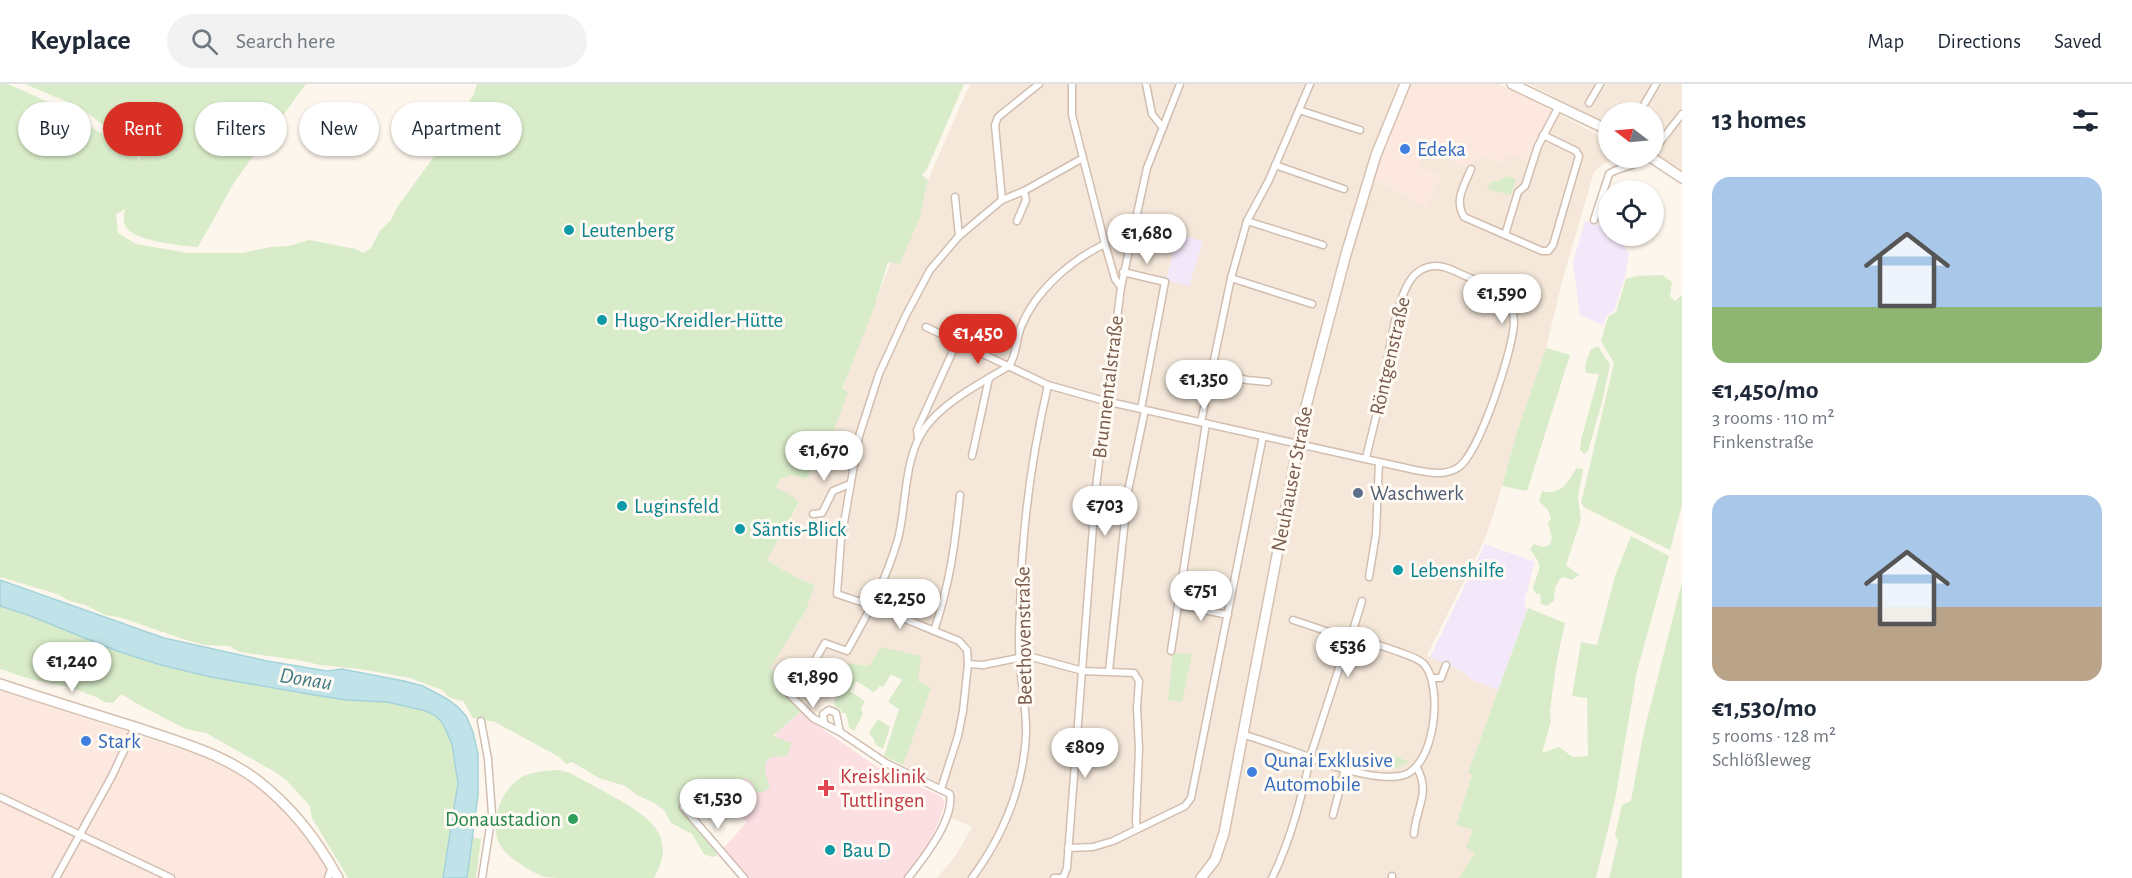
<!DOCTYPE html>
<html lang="en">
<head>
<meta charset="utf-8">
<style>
  :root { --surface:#fff; --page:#f2f2f3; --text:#1f2937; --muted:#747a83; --line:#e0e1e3; --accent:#d93025 }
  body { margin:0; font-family:"Alegreya Sans",sans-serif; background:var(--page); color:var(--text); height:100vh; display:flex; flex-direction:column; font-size:22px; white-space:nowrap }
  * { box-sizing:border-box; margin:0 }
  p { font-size:20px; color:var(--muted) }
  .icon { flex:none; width:33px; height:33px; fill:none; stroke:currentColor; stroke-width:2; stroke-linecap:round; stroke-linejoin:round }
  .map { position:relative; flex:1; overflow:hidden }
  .drawer { display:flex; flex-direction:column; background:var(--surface); width:450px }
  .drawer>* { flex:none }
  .guide { position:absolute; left:18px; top:18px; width:570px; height:54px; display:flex; gap:12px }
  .needle { width:39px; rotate:286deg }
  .tools { position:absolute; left:1598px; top:18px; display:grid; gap:12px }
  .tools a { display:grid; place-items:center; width:66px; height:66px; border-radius:50%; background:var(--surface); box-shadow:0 2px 4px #0004; font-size:30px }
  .price { position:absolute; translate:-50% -51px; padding:0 14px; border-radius:21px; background:#fff; color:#222; font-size:20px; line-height:39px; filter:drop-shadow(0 2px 3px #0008) }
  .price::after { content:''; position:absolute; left:50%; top:36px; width:18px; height:14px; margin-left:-9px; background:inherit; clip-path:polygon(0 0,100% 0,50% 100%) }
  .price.current { background:var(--accent); color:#fff }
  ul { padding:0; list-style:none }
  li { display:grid; align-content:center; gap:12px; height:318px; padding:0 30px }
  li span { display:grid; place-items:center; height:186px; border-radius:18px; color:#555 }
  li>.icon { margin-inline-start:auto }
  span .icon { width:108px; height:108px; fill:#fffc; stroke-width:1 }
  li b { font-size:26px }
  h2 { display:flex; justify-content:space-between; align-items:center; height:72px; padding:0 30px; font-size:26px }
  .chip { padding:0 21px; border-radius:27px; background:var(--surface); box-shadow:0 2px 4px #0004; font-size:21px; line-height:54px }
  .chip.current { background:var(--accent); color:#fff }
  header { display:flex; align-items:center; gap:36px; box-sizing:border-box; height:84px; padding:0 30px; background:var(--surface); border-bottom:2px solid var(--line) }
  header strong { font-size:28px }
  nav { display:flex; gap:33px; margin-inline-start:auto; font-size:21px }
  .search { width:420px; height:54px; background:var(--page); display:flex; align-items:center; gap:15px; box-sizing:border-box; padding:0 21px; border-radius:33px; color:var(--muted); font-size:22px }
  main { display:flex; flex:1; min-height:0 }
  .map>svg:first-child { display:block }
  .residential { fill:#f5e8da }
  .commercial { fill:#fde8e0 }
  .education { fill:#f3e8fa }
  .medical { fill:#fbdfe3 }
  .green { fill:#d8ecc9 }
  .water { fill:#bfe3e8; stroke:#a5d3da; stroke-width:1.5 }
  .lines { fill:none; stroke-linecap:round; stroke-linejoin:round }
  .street-casing { stroke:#d1beb0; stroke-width:9 }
  .secondary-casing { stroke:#d6c0b0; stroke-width:12 }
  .street { stroke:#fff; stroke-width:6 }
  .secondary { stroke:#fff; stroke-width:9 }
  .shop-dot { fill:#3f7fe0; stroke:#fffaf3; stroke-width:2 }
  .culture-dot { fill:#0f9aa8; stroke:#fffaf3; stroke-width:2 }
  .service-dot { fill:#5c6f8a; stroke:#fffaf3; stroke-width:2 }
  .health-dot { fill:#e0444e; stroke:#fffaf3; stroke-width:2 }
  .leisure-dot { fill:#2e9e5b; stroke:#fffaf3; stroke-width:2 }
  .labels { text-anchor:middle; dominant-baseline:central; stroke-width:6; stroke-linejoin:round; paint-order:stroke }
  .shop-label { font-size:21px; fill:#366cbe; stroke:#fffaf3; text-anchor:start }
  .culture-label { font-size:21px; fill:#0d838f; stroke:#fffaf3; text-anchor:start }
  .street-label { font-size:21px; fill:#7a5c4d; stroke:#fffaf3 }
  .service-label { font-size:21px; fill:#4e5e75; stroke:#fffaf3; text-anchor:start }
  .health-label { font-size:21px; fill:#be3a42; stroke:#fffaf3; text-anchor:start }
  .leisure-label { font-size:21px; fill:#27864d; stroke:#fffaf3; text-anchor:end }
  .water-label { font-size:22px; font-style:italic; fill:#437c86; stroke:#fffaf3 }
</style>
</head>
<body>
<header>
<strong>Keyplace</strong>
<div class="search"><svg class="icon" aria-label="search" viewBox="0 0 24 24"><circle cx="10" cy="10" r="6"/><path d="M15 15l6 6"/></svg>Search here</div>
<nav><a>Map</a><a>Directions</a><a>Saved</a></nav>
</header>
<main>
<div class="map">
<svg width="1682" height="794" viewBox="0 0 1682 794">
  <rect width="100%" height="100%" fill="#fdf6ec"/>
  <g class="residential">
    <path d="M970,0H1398L1365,89L1426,123L1440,93L1418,82L1425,65L1471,85L1478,70L1503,79L1507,70L1538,60L1553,27L1608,56V74H1625L1616,75L1603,80L1594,88L1563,194L1546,264L1517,348L1494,429L1484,457L1427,571L1462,587L1472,596L1498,606L1468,689L1472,690L1456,741L1473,746L1476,769L1459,794H937L956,771L972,743L948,732L956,708L903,681L931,604L918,597L869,582L847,579L842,585L839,604L814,631L770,584L805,528L815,501L797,494L767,476L799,419L776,405L780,395L791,391L807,395L848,308L842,306L891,178L920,133L928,96Z"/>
    <path d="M1529,0H1682V90L1653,68V28H1608V40Z"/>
  </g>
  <g class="commercial">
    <path d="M1411,0H1499L1553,27L1538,60L1533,78L1507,70L1504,79L1479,70L1472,85L1425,66L1418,82L1440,92L1426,123L1373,93L1394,35Z"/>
    <path d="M0,606L198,671L238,689L277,715L305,746L335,794H0Z"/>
  </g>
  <g class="education">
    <path d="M1585,137L1608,144V152H1617L1629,169L1625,193L1614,227L1607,231L1603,241L1580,231L1573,179Z"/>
    <path d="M1178,150L1203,157L1189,202L1166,196Z"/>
    <path d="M1485,460L1535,478L1524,518L1527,527L1498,606L1472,596L1462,587L1430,573Z"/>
  </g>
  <path class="medical" d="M802,626L814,639L874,681L894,692L939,711L945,717L940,735L927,763L921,773L905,794H746L723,765L747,738L720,715L777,649Z"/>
  <g class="green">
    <path d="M0,0H8L75,30V35L85,37L94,45L109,54L122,65L125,71L135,69L140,77V69L134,64L79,23L25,0H306L235,97L198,163C183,162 134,157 126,143C123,138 124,130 125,125L116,130L118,149L136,160L188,169H243L270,163L289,162L309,156L356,165L363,169L371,164L380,147L391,136L398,122L441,63L446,52L474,10L477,0H964L927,85L922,91L928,96L920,133L900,180L888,178L874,224L842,305L848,308L824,374L815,376L807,395L791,391L780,395L776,404L786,408L799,418L767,476L797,494L815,501L805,528L770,584L784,599L779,603L802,626L773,652L792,659L787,672L771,673L765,679L766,692L770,703L762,709L755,707L753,699L745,694L729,704H719L709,709L691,704L685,709L680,725L715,765L717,772L712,773L704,770L692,750L671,739L664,726L654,719L637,711L625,702L599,694L572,678L566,680L559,673L495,638L473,634L463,617L450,614L442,606L410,594L360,585L320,581L298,576L240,568L229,562L205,561L186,556L119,533L105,531L85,521L70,517L57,510L0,493Z"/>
    <path d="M1509,92L1516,95L1511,111L1487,105L1492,97L1496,98Z"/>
    <path d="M1662,191L1672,198L1670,212L1675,217L1682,211V421L1670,466L1584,423L1581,419L1614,279L1601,257L1608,233L1616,228L1626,195L1637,192Z"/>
    <path d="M1598,262L1610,281L1602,318L1588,367L1584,370L1580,365L1581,356L1599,290L1586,289L1585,281L1591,265Z"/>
    <path d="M1546,264L1570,271L1527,407L1502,402L1517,348Z"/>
    <path d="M1576,384L1583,385L1578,414L1581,435L1566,481L1579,491L1572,496L1564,493L1560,495L1555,504L1554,517L1547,522L1541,520L1540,510H1536L1533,504C1540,480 1544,485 1530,465L1534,460L1542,463L1550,461L1552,453L1548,439L1551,435L1548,426L1539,417L1542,407C1561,412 1568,399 1576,384Z"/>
    <path d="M1631,452L1669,472L1637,587L1615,716L1596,794H1459L1475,769L1466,763L1473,746L1456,741L1472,691L1468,689L1528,524L1565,539L1556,581L1550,627L1551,637L1542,669L1559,663L1573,673L1588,672L1587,614L1572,612L1581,558L1597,561L1615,492Z"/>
    <path d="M1682,498V794H1609L1618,757L1615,751L1622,721L1631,717L1644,647Z"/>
    <path d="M0,522C23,529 46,537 69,547C86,554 102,562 119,568C187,591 258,602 328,613C357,617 424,613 441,639C473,684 448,744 443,794H348L312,734L310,722L286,696L275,688L206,649L186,645L143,623L121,610L113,619L104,618L96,613L69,603L30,595L0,585Z"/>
    <path d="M881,563L921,572L918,597L931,604L903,681L884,672L899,625L888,618L902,596L891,590L883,603L880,602L874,608L856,597L850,607L865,617L861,625L863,630L854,647L849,643L846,629H842L840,625L835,623L834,617L844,602L847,579L869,582Z"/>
    <path d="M1173,569L1192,570L1182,618L1168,616Z"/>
    <path d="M878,635L890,643L883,665L875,660L874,655L869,649Z"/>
    <path d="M1391,670L1409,678L1394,685L1380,682Z"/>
    <path d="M560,686L570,689C585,697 601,706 616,714C649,733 678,752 654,794C628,794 602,794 576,794C566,794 553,794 544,793C530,787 511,776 502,764C488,744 498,712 516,697C528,687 545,687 560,686Z"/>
    <path d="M472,753L481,755L476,794H467Z"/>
  </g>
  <path class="water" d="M0,496L164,554L267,577L327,587L342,585L404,597L423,602L447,615L457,622L466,632L473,648L478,670V711L467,794H443L458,699L452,660L443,640L436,632L426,627L387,618L347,616L314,611L211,593L161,581L117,567L28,531L0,522Z"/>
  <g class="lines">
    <defs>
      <g id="street">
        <path d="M1072,0V31L1105,160L1115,195L1121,203"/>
        <path d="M1146,0L1152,30L1163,44"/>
        <path d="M1589,19L1600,0"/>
        <path d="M1645,19L1656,0"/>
        <path d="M1299,26L1360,46"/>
        <path d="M1653,67L1682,30"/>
        <path d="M1275,81L1344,105"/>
        <path d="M1471,85C1464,102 1454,116 1464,133L1542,167H1548L1553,161L1579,72L1576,67L1543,51"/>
        <path d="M955,113L959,152"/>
        <path d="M1002,116L995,41L998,33L1039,0"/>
        <path d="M1594,136L1609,90C1620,82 1636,83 1646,74"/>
        <path d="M1017,137L1026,116L1024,107"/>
        <path d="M1247,137L1323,161"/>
        <path d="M1505,151L1518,108L1525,102L1538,62L1559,22"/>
        <path d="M1123,188L1165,198L1141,325"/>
        <path d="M1231,194L1312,220"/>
        <path d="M926,243L1048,301L1105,317L1415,386C1430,389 1446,392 1459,383C1480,367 1513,266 1514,239C1514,233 1512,223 1508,217C1498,204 1476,197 1461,190C1447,183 1433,177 1418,188C1395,204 1388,279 1382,308C1377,330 1371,352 1366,374"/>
        <path d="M1009,282C1017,271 1016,255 1021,243C1035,207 1071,176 1105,160"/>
        <path d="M1212,288L1247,296L1268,298"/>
        <path d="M1201,338L1231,194L1247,137L1269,96L1310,0"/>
        <path d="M918,354L917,346L968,234"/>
        <path d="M972,372L989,294"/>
        <path d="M813,430L822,429L833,407L850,400"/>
        <path d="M1369,493L1376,450L1379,378"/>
        <path d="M1179,521L1228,531"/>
        <path d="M1293,536L1350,555"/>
        <path d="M934,547C950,499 955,461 960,411"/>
        <path d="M1350,556L1362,517"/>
        <path d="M1171,567L1206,339"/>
        <path d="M968,580L983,581L1028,572L1083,587L1134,589L1139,597L1137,623L1139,665L1136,737L1137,744"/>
        <path d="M809,587L825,559L847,567C868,530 886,496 898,455C907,420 903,375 925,344C943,318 983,298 1009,282"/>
        <path d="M1109,587L1128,407L1145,326"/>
        <path d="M1432,594H1441L1446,581"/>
        <path d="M781,602L813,634L840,648L886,679L950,710C954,736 924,774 908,794"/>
        <path d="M481,637L488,675L492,730L482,794"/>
        <path d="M824,638L823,630L829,626L836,629L840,648"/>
        <path d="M1242,650C1269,659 1297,667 1323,679C1344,685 1378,696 1400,692C1435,687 1444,603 1424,580C1418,574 1407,571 1399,568C1375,560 1353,548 1341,578L1312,667C1302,710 1292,754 1272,794"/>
        <path d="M941,705L958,652L963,627L968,580L967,566L959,557L873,522L837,510L841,456L859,352L879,290L906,231L930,186L959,152L1002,116L1024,107L1083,74"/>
        <path d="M0,713L171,794"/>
        <path d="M683,723L744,794"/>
        <path d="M1333,731L1345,685"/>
        <path d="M1414,750C1416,723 1431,709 1417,684"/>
        <path d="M1068,764L1093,763L1113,757L1185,722L1191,714L1263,352"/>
        <path d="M56,794L112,692L135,643"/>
        <path d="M328,794L332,783"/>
        <path d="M972,794C1003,752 1023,703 1026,651C1027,626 1021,602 1020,578C1018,561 1019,544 1020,527C1021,451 1031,375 1048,301"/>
        <path d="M1054,794H1063L1067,784L1096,403L1121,203L1147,84L1180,0"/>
        <path d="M1392,794V792"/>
      </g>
      <g id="secondary">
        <path d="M1512,0L1608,46"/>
        <path d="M1652,74L1682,94"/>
        <path d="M0,600C45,615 90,629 135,643C177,657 221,669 257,696C291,722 318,757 338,794"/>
        <path d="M1201,794L1215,776L1224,749L1304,330L1346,170L1376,71L1405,0"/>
      </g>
    </defs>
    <use href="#street" class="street-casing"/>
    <use href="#secondary" class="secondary-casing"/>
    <use href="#street" class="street"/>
    <use href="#secondary" class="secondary"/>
  </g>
  <g class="shop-dot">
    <circle cx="1405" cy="65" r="6"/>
    <circle cx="86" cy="657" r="6"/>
    <circle cx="1252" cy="688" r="6"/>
  </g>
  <g class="culture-dot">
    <circle cx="569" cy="146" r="6"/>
    <circle cx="602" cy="236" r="6"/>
    <circle cx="622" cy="422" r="6"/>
    <circle cx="740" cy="445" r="6"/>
    <circle cx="1398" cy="486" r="6"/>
    <circle cx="830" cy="766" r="6"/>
  </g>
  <circle class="service-dot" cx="1358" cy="409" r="6"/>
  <path class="health-dot" d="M823 695h6v6h6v6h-6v6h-6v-6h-6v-6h6z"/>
  <circle class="leisure-dot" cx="573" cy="735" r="6"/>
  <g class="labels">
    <g class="shop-label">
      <text x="1417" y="65">Edeka</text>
      <text x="98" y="657">Stark</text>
      <text x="1264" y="676">Qunai Exklusive<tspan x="1264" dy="24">Automobile</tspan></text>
    </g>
    <g class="culture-label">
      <text x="581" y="146">Leutenberg</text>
      <text x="614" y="236">Hugo-Kreidler-Hütte</text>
      <text x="634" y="422">Luginsfeld</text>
      <text x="752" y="445">Säntis-Blick</text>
      <text x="1410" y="486">Lebenshilfe</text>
      <text x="842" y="766">Bau D</text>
    </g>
    <g class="street-label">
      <text transform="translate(1390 272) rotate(-77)">Röntgenstraße</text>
      <text transform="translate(1108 303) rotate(-83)">Brunnentalstraße</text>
      <text transform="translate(1292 395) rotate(-79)">Neuhauser Straße</text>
      <text transform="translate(1024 552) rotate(-91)">Beethovenstraße</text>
    </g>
    <g class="service-label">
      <text x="1370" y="409">Waschwerk</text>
    </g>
    <g class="health-label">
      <text x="840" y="692">Kreisklinik<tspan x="840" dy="24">Tuttlingen</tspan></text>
    </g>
    <g class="leisure-label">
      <text x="561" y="735">Donaustadion</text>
    </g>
    <g class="water-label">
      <text transform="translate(306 595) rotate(9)">Donau</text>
    </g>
  </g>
</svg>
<div class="tools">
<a><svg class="needle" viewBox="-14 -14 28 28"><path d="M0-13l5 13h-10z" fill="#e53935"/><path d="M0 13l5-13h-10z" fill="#747a83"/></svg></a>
<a><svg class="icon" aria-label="locate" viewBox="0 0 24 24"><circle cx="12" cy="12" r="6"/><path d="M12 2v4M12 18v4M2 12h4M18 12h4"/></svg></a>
</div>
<b class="price" style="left:1147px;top:181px">€1,680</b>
<b class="price" style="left:1502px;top:241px">€1,590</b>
<b class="price current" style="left:978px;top:281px">€1,450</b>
<b class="price" style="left:1204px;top:327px">€1,350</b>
<b class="price" style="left:824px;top:398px">€1,670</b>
<b class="price" style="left:1105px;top:453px">€703</b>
<b class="price" style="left:1201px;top:538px">€751</b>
<b class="price" style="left:900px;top:546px">€2,250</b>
<b class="price" style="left:1348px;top:594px">€536</b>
<b class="price" style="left:72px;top:609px">€1,240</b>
<b class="price" style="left:813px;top:625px">€1,890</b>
<b class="price" style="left:1085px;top:695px">€809</b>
<b class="price" style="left:718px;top:746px">€1,530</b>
<div class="guide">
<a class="chip">Buy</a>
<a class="chip current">Rent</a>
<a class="chip">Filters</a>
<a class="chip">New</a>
<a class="chip">Apartment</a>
</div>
</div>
<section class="drawer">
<h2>13 homes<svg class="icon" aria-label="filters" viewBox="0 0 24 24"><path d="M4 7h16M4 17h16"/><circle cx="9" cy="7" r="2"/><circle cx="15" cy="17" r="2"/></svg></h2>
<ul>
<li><span style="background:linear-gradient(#a9c7e8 70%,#8fb573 0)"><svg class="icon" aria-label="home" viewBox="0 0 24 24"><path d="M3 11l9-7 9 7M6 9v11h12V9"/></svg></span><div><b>€1,450/mo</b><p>3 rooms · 110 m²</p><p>Finkenstraße</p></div></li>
<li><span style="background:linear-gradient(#a9c7e8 60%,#b9a48a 0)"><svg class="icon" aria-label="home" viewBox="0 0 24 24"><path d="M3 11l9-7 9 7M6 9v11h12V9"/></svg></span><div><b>€1,530/mo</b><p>5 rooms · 128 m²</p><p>Schlößleweg</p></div></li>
</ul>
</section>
</main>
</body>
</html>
